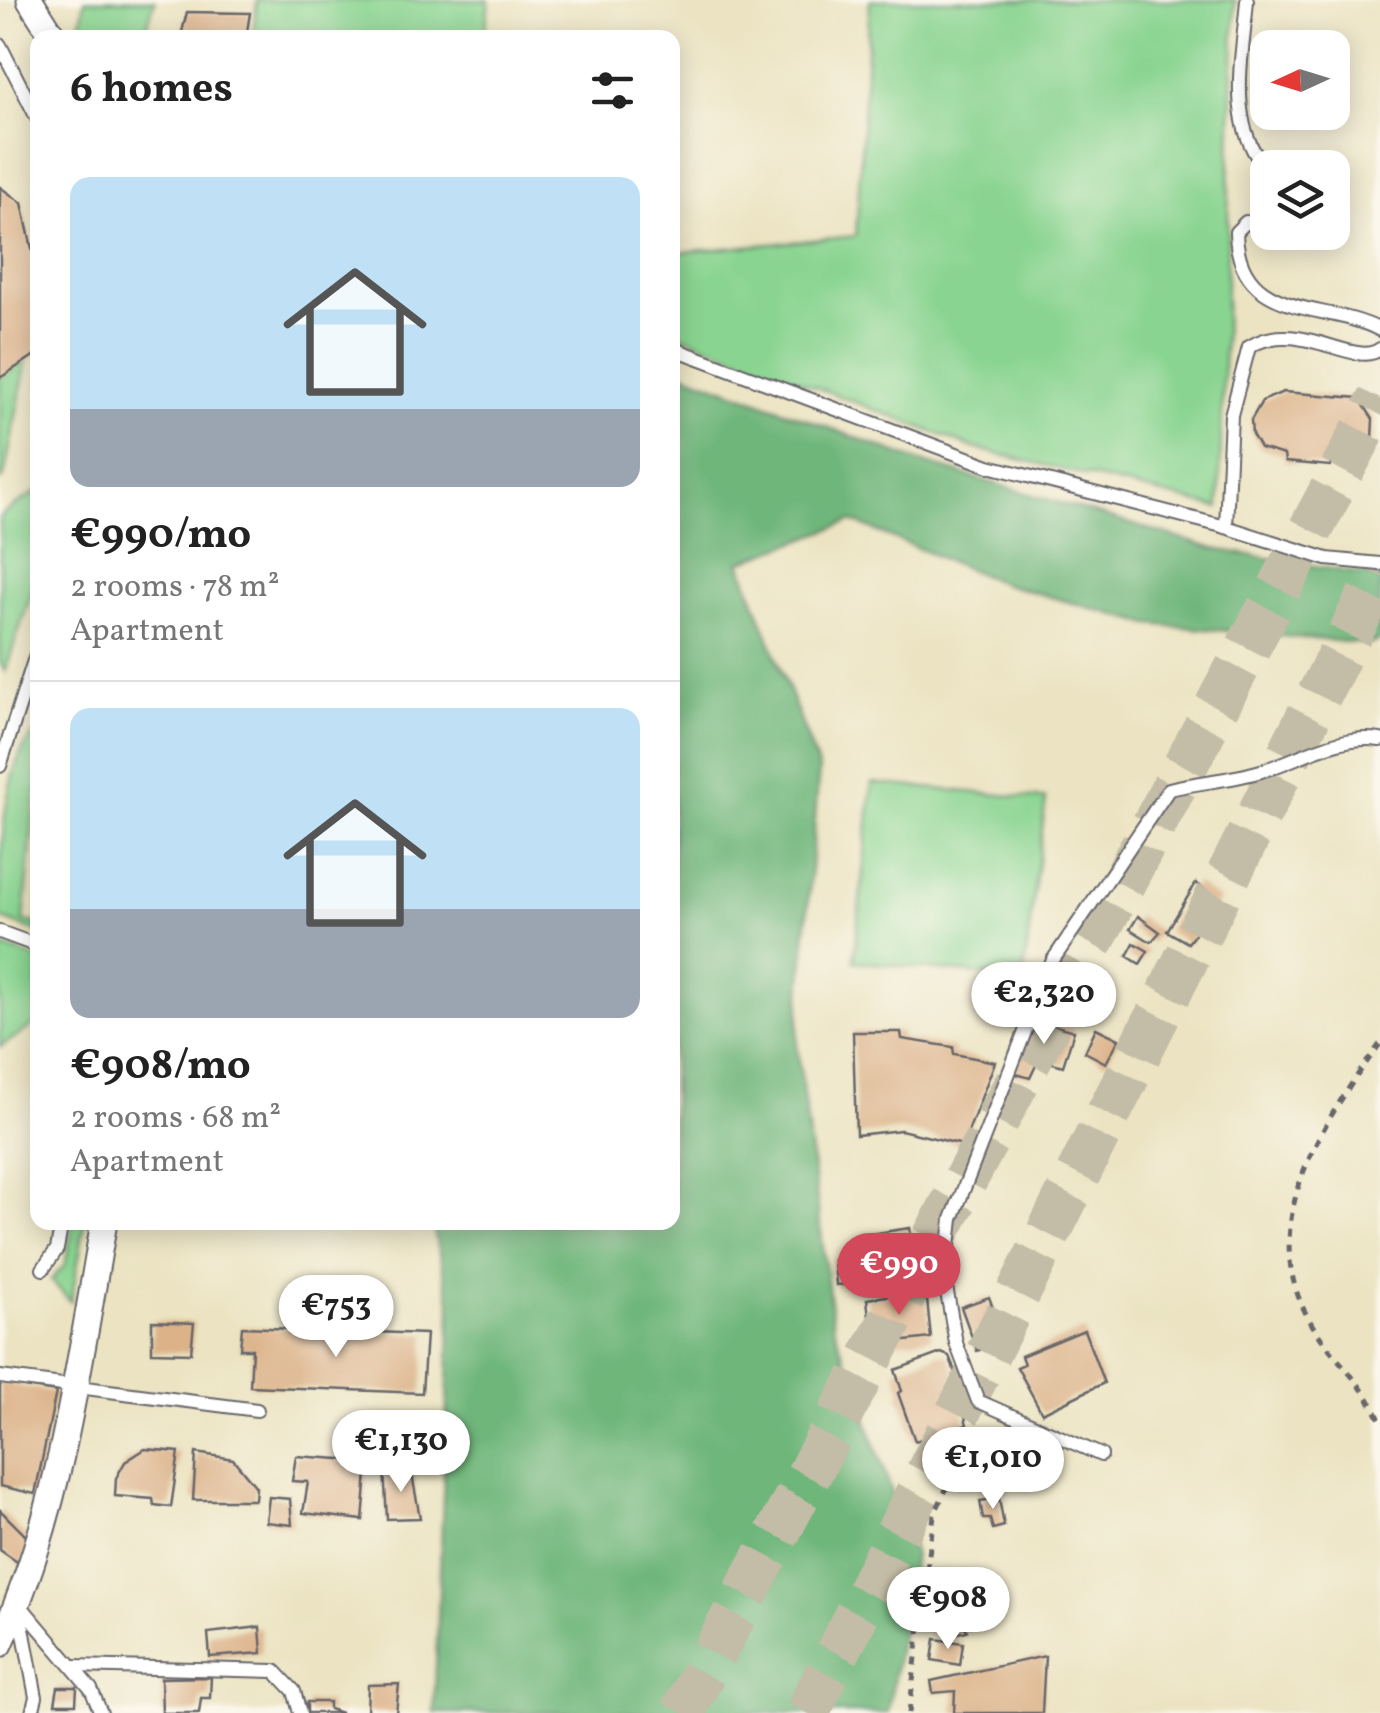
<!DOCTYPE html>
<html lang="en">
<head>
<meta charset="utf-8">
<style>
  :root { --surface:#fff; --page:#f6f6f6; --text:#222; --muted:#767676; --line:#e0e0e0; --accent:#d1495b }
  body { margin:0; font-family:Vollkorn,serif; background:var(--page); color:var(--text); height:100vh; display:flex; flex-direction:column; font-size:38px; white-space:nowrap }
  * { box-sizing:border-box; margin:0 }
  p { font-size:32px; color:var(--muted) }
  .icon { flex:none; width:55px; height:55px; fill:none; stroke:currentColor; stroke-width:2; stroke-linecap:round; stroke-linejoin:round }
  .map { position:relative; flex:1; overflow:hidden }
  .side { position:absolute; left:30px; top:30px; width:650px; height:1200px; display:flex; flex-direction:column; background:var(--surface); border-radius:20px; box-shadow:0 5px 25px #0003 }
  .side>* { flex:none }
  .needle { width:65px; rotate:266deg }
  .buttons { position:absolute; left:1250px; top:30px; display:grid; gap:20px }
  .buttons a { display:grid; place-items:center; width:100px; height:100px; border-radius:20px; background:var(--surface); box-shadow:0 5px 25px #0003; font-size:50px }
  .price { position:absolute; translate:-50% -85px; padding:0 22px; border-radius:35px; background:#fff; color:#222; font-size:32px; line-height:65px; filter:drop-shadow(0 2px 5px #0008) }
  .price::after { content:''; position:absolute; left:50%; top:60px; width:30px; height:22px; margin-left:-15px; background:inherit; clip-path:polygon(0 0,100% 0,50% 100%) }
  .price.active { background:var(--accent); color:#fff }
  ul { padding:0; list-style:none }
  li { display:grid; align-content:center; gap:20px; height:530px; padding:0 40px }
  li+li { border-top:2px solid var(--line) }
  li span { display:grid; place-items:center; height:310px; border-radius:20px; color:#555 }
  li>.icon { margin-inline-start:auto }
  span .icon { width:180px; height:180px; fill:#fffc; stroke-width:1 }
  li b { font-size:42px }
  h2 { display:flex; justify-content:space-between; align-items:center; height:120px; padding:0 40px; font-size:42px }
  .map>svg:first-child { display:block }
  .green { fill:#89d490; stroke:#567b66; stroke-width:2.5 }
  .forest { fill:#6eb67a; stroke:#486c5a; stroke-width:2.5 }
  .building { fill:#dcb289 }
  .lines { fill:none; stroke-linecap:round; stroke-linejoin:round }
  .highway-tunnel { stroke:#c3bca6; stroke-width:45; stroke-dasharray:45 22; stroke-linecap:butt }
  .lane-casing { stroke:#68666a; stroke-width:16 }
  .street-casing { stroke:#68666a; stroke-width:29 }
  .path { stroke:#68666a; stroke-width:5; stroke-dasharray:8 8; stroke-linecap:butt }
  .lane { stroke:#fff; stroke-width:12 }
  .street { stroke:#fff; stroke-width:25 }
</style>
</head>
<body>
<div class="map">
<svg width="1380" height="1713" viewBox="0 0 1380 1713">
  <rect width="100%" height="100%" fill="#fbf7ec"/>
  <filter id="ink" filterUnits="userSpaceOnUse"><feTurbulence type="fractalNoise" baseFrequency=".01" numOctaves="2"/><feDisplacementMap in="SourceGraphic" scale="20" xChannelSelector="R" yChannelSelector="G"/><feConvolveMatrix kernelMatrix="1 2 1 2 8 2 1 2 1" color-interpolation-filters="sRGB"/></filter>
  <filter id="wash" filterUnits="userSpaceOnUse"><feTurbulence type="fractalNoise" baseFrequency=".0048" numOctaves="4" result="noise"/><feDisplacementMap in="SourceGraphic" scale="40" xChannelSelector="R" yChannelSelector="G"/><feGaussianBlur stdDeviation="2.25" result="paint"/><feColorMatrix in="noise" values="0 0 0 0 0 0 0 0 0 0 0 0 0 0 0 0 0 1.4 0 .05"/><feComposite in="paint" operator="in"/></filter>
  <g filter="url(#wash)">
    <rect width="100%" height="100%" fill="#ebe3c1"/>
    <g class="green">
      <path d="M85,0H155L144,37H78Z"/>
      <path d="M257,0H489L485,37H253Z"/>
      <path d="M870,0H1235L1219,508L974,448L673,332V253L856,236Z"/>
      <path d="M27,360L4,477L0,480V378Z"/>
      <path d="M37,491V577L5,672L0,663V516Z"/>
      <path d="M37,732V780L24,921L37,923V932L0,918C0,871 0,760 37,732Z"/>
      <path d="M872,783L1046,799L1023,979L854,961Z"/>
      <path d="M0,946L38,959L37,1023L0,1047Z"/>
      <path d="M73,1223H85L71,1302L51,1280L65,1265Z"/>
    </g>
    <path class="forest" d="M673,369L915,460L1215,549L1380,577V640L1370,644L1149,624L1004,584L852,521L740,562L819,769L797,1044L833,1325L914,1555L888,1713H434L451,1305L432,1223L672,1222Z"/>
    <g id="blocks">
      <g class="building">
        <path d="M187,12L250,13L246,38L181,36Z"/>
        <path d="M0,187L22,203L38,276V353L0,378Z"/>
        <path d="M1283,392L1359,398L1373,419L1372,439L1359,455L1333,459L1330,466L1285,462L1284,455L1260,448L1252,434L1251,420L1262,401Z"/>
        <path d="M1196,883L1220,900L1188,943L1167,931Z"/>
        <path d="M1138,916L1160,932L1151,942L1130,929Z"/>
        <path d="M1134,943L1148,951L1140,964L1127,956Z"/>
        <path d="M1034,1020L1074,1031L1063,1066L1039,1059L1030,1078L1013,1073Z"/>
        <path d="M1096,1028L1119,1039L1106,1063L1085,1052Z"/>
        <path d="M853,1032H901L902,1039L953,1047L954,1054L995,1062L963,1145L901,1130L856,1135Z"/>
        <path d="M910,1228L914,1267L868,1275L863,1235Z"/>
        <path d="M851,1258L854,1284L836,1285L834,1260Z"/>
        <path d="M926,1290L931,1338L872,1345L867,1299Z"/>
        <path d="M989,1297L1005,1341L977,1351L961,1307Z"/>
        <path d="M152,1321L194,1323L191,1353L152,1352Z"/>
        <path d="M242,1327L426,1334L422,1393L250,1386L252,1349H240Z"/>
        <path d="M1084,1330L1104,1383L1042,1413L1017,1367L1024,1364L1021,1356Z"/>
        <path d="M941,1353L949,1356L953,1366L967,1425L915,1441L898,1393L902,1391L895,1370Z"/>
        <path d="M0,1383L56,1392L35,1494L0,1486Z"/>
        <path d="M145,1449L179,1452L171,1507L154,1505L153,1499L115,1496L116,1478L125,1462Z"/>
        <path d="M196,1453L233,1459L256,1487L255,1500H193Z"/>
        <path d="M296,1456L368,1461L363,1520L303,1513L308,1482L292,1481Z"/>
        <path d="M384,1469H411L420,1518L387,1519Z"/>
        <path d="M269,1497L290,1499L292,1525L266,1522Z"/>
        <path d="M999,1498L1004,1526L993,1529L990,1519H983L980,1501Z"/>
        <path d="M0,1510L34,1544L23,1566L0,1550Z"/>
        <path d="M958,1607L967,1631L947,1636L939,1611Z"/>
        <path d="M260,1627L262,1653L210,1657L208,1633Z"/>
        <path d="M935,1639L963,1643L960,1665L932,1660Z"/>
        <path d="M1045,1656L1042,1713H954L955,1691L933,1693L931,1681Z"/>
        <path d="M211,1677L210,1698H201L199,1713H162L161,1678Z"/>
        <path d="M399,1684L396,1713H367L368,1685Z"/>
        <path d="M58,1687H77L76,1704H55Z"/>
        <path d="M307,1702H329V1709L341,1713H307Z"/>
      </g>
    </g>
  </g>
  <g filter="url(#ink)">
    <use href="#blocks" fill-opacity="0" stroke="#68666a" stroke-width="2.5"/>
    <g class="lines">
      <g class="highway-tunnel">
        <path d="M682,1713L1380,399"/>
        <path d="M807,1713L1380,574"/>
      </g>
      <defs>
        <g id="lane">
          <path d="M1247,0C1243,57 1225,125 1268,171"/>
          <path d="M0,45L38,120"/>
          <path d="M1268,226L1246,222L1236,232C1238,322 1327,301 1380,330"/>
          <path d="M1298,232H1315"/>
          <path d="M672,348L989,466L1226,527L1327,559L1380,564"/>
          <path d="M1226,527L1231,415L1249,347C1298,316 1354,369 1380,349"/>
          <path d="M0,766L38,648"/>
          <path d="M0,932L38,946"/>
          <path d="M43,1269L57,1249L62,1222"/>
          <path d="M0,1377L257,1410"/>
          <path d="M1101,1455L978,1401L956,1343L945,1281L952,1219L1053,960L1169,789C1199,782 1232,780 1261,771C1299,760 1339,733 1380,740"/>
          <path d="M19,1604L91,1689L101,1713"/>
          <path d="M19,1607L36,1697L32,1713"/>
          <path d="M73,1666L275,1671L294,1691L300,1713"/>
        </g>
        <g id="street">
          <path d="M30,0L54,38"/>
          <path d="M0,1644C60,1513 79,1364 104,1222"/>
        </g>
      </defs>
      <use href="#lane" class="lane-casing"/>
      <use href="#street" class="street-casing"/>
      <g class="path">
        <path d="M1380,1044C1322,1122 1254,1225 1310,1321C1330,1356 1364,1383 1380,1420"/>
        <path d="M909,1713L934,1515L977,1424"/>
      </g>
      <use href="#lane" class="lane"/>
      <use href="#street" class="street"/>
    </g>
  </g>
</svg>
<div class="buttons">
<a><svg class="needle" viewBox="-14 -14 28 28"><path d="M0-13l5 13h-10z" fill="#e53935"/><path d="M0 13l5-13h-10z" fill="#767676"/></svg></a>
<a><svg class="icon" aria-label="layers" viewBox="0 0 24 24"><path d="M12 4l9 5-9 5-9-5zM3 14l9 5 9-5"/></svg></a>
</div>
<b class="price" style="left:1044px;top:1047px">€2,320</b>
<b class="price active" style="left:899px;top:1318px">€990</b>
<b class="price" style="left:336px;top:1360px">€753</b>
<b class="price" style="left:401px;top:1495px">€1,130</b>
<b class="price" style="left:993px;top:1512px">€1,010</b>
<b class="price" style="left:948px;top:1652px">€908</b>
<section class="side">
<h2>6 homes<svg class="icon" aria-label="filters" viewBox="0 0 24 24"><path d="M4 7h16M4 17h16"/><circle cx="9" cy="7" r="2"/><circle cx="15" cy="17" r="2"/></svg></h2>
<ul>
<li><span style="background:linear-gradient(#bfe0f5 75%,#9aa5b1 0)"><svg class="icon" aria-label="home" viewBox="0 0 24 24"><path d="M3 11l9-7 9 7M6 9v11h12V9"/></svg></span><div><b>€990/mo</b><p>2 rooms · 78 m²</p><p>Apartment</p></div></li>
<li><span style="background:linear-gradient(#bfe0f5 65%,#9aa5b1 0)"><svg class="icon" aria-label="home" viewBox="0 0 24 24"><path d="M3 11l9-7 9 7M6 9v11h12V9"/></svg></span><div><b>€908/mo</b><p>2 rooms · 68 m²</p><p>Apartment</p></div></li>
</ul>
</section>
</div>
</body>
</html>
